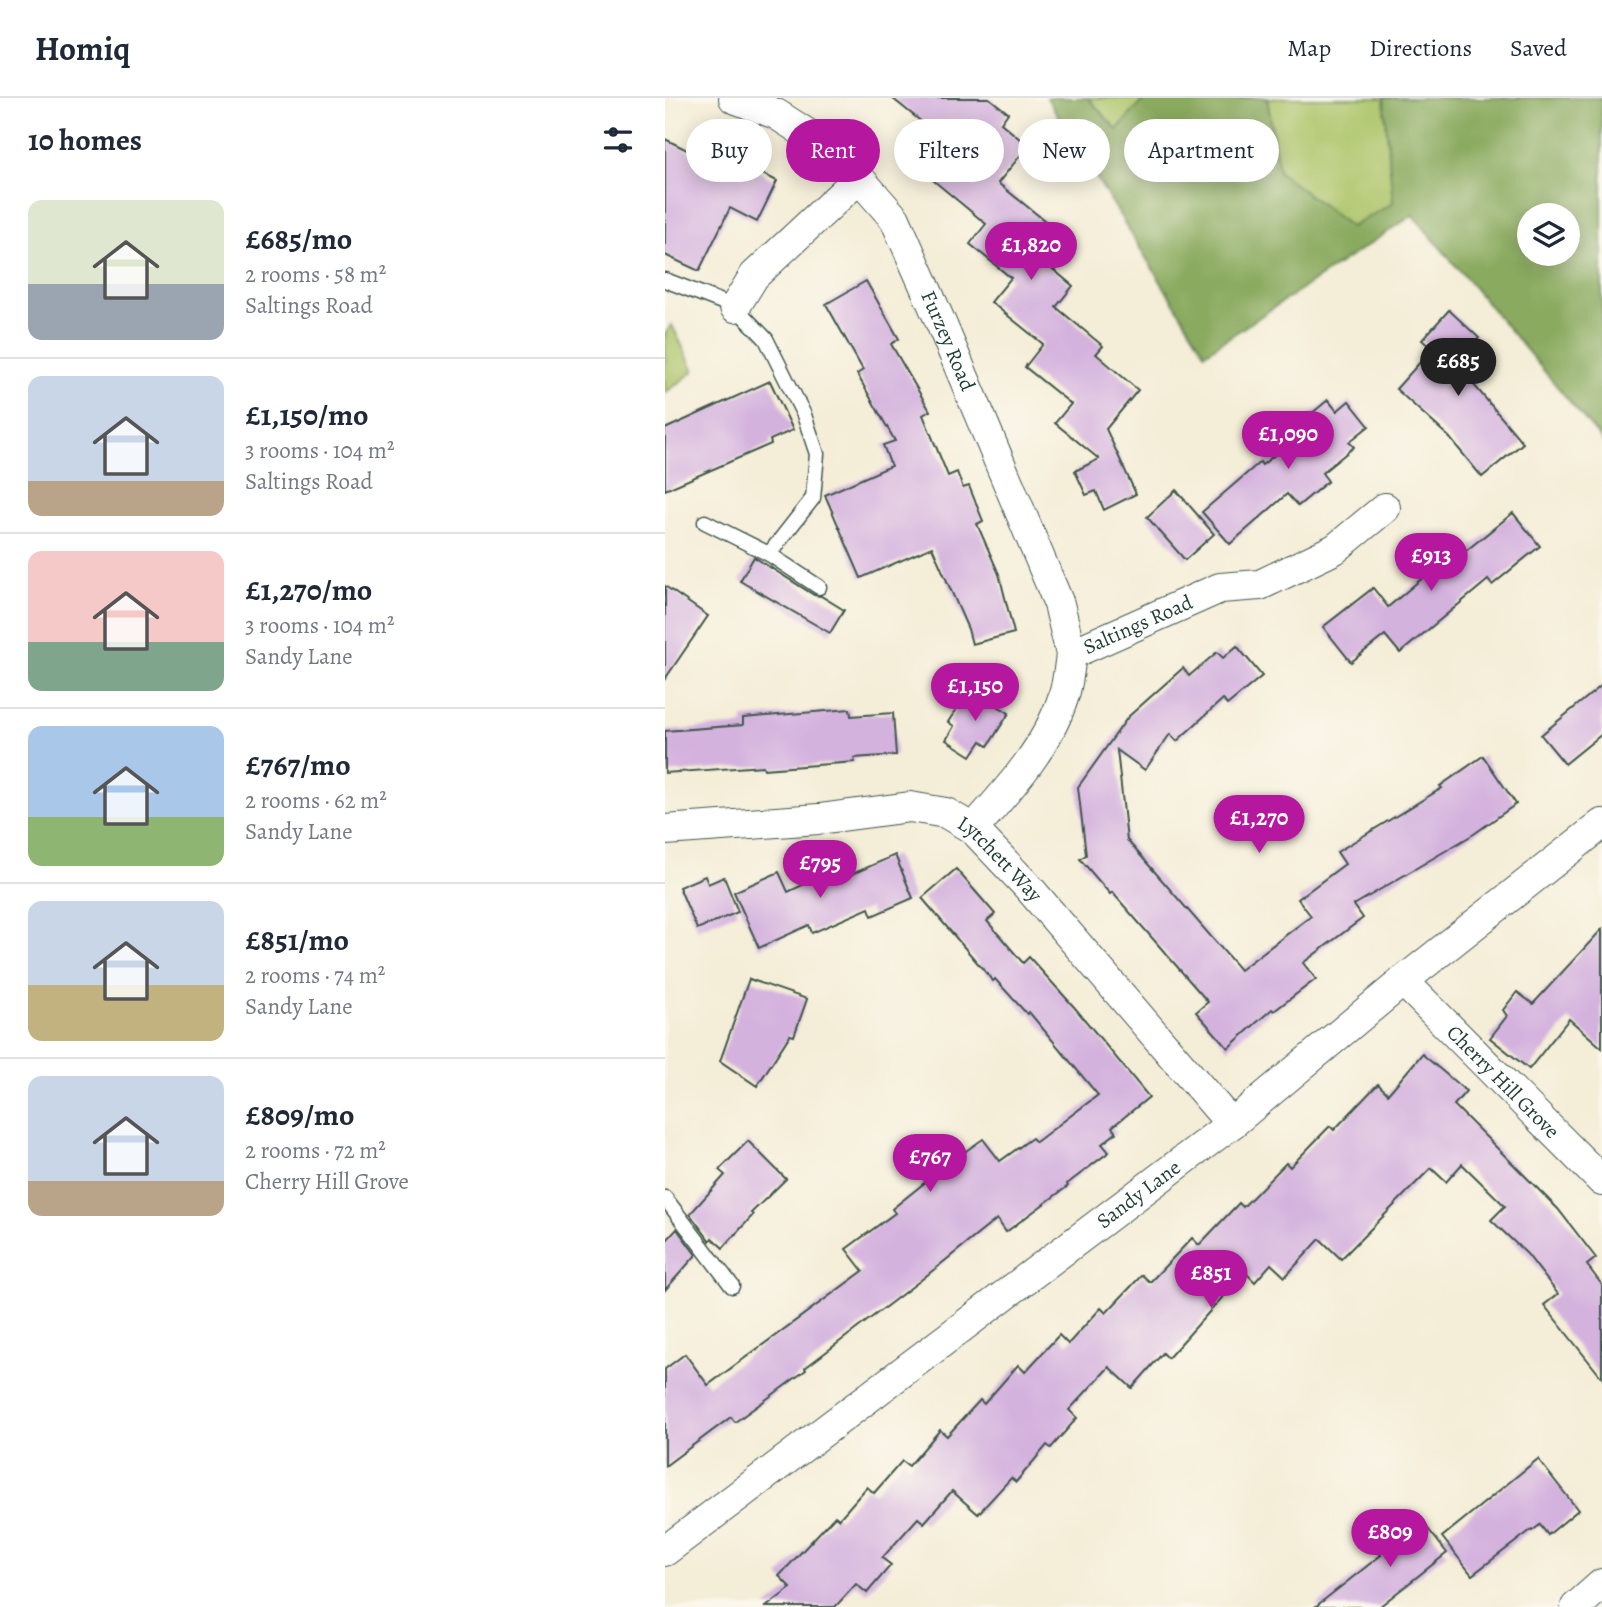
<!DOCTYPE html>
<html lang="en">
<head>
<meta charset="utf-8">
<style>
  :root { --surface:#fff; --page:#f2f2f3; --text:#1f2937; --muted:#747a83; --line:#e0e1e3; --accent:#b5179e }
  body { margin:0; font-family:Alegreya,serif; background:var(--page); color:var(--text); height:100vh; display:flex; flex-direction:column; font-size:26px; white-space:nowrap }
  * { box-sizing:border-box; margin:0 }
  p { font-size:23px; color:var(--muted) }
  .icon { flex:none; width:38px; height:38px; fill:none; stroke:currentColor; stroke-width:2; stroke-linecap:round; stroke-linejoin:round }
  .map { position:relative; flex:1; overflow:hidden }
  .details { display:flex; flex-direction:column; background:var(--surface); width:665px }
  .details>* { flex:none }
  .hud { position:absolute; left:21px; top:21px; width:665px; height:63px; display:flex; gap:14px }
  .tools { position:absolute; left:852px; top:105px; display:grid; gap:14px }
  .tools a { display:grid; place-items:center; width:63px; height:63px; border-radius:50%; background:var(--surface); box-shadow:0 4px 18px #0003; font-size:35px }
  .price { position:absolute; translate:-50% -60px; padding:0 16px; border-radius:24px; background:var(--accent); color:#fff; font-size:23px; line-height:46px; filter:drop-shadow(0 2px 4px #0008) }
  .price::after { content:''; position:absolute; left:50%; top:42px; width:21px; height:16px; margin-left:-10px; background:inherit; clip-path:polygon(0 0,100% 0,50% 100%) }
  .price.selected { background:#222; color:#fff }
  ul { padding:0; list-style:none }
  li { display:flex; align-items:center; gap:21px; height:175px; padding:0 28px }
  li+li { border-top:2px solid var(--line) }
  li span { display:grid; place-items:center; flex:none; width:196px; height:140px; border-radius:14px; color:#555 }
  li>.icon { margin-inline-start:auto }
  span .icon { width:84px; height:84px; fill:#fffc; stroke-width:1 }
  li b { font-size:30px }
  h2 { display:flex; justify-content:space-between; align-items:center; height:84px; padding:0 28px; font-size:30px }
  .tag { padding:0 24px; border-radius:32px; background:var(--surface); box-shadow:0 4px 18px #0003; font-size:24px; line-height:63px }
  .tag.selected { background:var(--accent); color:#fff }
  header { display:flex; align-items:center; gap:42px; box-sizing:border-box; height:98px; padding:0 35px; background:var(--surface); border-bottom:2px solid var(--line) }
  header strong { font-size:33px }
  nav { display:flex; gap:38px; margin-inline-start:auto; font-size:24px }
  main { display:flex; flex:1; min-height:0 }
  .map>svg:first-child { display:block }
  .green { fill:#adc56a; stroke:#66814f; stroke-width:2 }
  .forest { fill:#8aaa5e; stroke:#547449; stroke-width:2; fill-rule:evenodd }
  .building { fill:#d4b2de }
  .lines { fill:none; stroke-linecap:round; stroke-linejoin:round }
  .service-casing { stroke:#3f574c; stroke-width:17 }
  .minor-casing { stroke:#3f574c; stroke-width:32 }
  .service { stroke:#fff; stroke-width:14 }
  .minor { stroke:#fff; stroke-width:30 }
  .labels { text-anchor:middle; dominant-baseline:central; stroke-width:5; stroke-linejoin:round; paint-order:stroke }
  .street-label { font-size:21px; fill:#1f3d34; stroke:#fbf7ec }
</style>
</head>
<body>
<header>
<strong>Homiq</strong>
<nav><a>Map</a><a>Directions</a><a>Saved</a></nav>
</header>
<main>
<section class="details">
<h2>10 homes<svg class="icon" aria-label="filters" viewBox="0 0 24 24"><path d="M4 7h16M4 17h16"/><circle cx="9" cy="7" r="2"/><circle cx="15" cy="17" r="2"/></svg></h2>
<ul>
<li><span style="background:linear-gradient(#dfe7d0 60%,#9aa5b1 0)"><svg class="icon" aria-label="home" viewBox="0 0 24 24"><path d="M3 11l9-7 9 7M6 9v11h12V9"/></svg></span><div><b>£685/mo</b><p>2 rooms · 58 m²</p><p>Saltings Road</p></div></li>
<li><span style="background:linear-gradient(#c9d6e8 75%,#b9a48a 0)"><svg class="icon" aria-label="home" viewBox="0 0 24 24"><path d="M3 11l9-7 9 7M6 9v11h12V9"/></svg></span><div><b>£1,150/mo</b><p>3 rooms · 104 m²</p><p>Saltings Road</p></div></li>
<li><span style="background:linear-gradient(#f6c9c9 65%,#7fa58c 0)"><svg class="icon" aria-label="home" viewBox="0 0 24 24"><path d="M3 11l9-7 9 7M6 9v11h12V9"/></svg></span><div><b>£1,270/mo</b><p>3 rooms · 104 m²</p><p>Sandy Lane</p></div></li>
<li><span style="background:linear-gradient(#a9c7e8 65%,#8fb573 0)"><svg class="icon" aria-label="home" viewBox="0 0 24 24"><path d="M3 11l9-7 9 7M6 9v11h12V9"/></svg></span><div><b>£767/mo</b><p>2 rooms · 62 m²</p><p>Sandy Lane</p></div></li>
<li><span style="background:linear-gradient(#c9d6e8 60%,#c2b280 0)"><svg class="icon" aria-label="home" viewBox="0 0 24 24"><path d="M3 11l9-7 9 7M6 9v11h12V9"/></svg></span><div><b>£851/mo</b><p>2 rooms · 74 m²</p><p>Sandy Lane</p></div></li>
<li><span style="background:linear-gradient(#c9d6e8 75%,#b9a48a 0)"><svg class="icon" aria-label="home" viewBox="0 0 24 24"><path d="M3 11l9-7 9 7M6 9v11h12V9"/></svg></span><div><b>£809/mo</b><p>2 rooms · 72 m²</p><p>Cherry Hill Grove</p></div></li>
</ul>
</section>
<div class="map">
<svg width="937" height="1509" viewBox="0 0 937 1509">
  <rect width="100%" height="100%" fill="#fbf7ec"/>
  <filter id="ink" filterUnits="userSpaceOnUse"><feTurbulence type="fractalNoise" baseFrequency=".0143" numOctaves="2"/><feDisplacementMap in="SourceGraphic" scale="14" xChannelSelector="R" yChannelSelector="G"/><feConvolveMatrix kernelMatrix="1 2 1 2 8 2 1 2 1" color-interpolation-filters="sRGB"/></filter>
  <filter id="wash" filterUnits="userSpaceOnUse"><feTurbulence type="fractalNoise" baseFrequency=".00686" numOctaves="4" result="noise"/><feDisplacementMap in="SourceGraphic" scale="28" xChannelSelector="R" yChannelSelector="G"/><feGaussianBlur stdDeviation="1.57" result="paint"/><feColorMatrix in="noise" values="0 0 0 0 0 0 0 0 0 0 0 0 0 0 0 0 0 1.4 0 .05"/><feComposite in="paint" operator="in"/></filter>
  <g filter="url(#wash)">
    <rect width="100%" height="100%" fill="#f4edd7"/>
    <g class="green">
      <path d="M423,0H480L452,32Z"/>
      <path d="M602,0H719L728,105L686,129L614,74Z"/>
      <path d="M7,227L29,273L0,295V236Z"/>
    </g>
    <path class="forest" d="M382,0H423L452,32L480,0H602L614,74L686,129L728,105L719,0H937V342L748,117L540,255ZM864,117H903V156H864Z"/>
    <g id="blocks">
      <g class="building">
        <path d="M227,0H324L343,15L336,25L363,48L333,85L385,127L365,152L408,188L391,209L438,248L431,256L473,292L441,331L471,396L439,412L431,393L421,397L410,373L434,361L390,325L406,306L360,269L378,246L326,204L346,180L305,146L321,126L269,83L294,54Z"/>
        <path d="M0,41L46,64L51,53L112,83L92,124L65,110L34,173L0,157Z"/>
        <path d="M201,183L234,241L226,246L265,313L258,317L283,378L292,374L298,390L304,388L318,423L312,426L334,476L349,535L307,546L303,531L267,449L196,480L160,397L226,368L218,347L230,343L192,276L198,272L161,206Z"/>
        <path d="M784,212L814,240L789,267L804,281L858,345L817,379L784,339L731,291L767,251L757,242Z"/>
        <path d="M105,283L128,332L105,342L106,346L0,392V331Z"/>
        <path d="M663,302L672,313L684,303L704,328L684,344L689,349L657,375L663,383L633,408L622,396L565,446L537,414L595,364L597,367L646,328L640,321Z"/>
        <path d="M511,392L549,436L520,462L482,419Z"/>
        <path d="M848,415L875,448L827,487L823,482L735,555L720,537L686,564L658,529L708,490L723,509L773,467L777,472Z"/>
        <path d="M89,459L149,497L156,498L179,512L165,535L75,483Z"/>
        <path d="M0,488L43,518L0,581Z"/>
        <path d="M572,548L597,578L562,607L558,601L512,643L505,636L480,672L452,652L462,742L575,872L646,818L633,801L680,766L672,754L777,690L775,688L818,658L851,706L809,736L689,807L698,820L638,865L651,881L609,913L607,911L563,950L531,914L543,904L447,794L445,796L415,761L421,757L413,689L463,619L518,570L524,578L552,554L558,560Z"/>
        <path d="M937,587V636L900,666L876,637Z"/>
        <path d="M305,591L344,615L323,648L316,643L306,658L281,642L289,628L283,624Z"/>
        <path d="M185,611L186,618L228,615L231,657L189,660L190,664L99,671L98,668L0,675V633L78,627V620Z"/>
        <path d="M230,757L248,800L207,818L204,810L147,835L144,827L94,850L69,794L114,774L123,794L176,769L181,779Z"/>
        <path d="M291,771L330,816L322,823L358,865L364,859L410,910L484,999L447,1029L451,1035L437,1046L444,1054L402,1086L403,1088L341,1134L332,1121L256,1182L140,1270L141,1272L110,1295L70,1324L66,1319L0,1368V1271L20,1256L43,1287L198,1173L181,1151L230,1115L227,1111L288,1062L318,1041L335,1063L367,1040L371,1044L433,997L364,914L362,916L330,881L328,883L257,800Z"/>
        <path d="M40,778L43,786L59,779L73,814L32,831L14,789Z"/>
        <path d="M937,831V950L904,921L864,971L825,940L842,918L838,912L852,894L868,906Z"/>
        <path d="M84,881L142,901L129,938L125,937L92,988L55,963Z"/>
        <path d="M757,956L801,993L789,1007L893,1111L931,1160L922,1167L937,1187V1280L879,1207L893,1196L862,1156L826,1122L840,1108L797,1066L781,1084L766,1070L676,1161L655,1141L620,1179L606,1166L590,1184L580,1174L503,1260L498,1255L467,1290L444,1269L404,1312L412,1320L386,1350L382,1347L351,1384L346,1380L313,1416L287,1393L259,1425L253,1420L217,1460L226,1467L202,1495L191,1486L170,1509H101L126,1490L114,1478L170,1418L174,1421L202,1389L209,1395L237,1363L244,1368L275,1332L282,1338L315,1302L319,1306L353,1267L360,1274L394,1237L403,1246L436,1210L441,1215L477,1177L485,1184L527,1140L534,1147L574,1105L578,1109L621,1065L625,1069L665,1028L669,1032L713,986L723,996Z"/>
        <path d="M83,1043L121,1081L86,1115L88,1117L58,1150L47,1140L45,1143L25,1116L60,1077L54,1072Z"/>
        <path d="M12,1131L31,1157L0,1192V1144Z"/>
        <path d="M873,1361L913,1412L883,1437L875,1427L867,1433L866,1432L807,1477L777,1439Z"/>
        <path d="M753,1418L782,1455L714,1509H650L716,1457L711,1450Z"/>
      </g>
    </g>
  </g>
  <g filter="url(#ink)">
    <use href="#blocks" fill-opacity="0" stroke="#3f574c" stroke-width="2"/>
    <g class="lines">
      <defs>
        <g id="service">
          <path d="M0,182L70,209L101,241L139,317L152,356L148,400L104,456"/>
          <path d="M40,424L104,456L154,489"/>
          <path d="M0,1100L67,1188"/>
        </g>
        <g id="minor">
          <path id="s1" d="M69,0L111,16L172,55L230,121L276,225L394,506L406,556"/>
          <path d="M70,209L89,178L194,80"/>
          <path id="s2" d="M308,731C342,693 382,650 398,600C403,586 404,571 406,556L555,490L595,487L670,451L720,410"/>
          <path id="s3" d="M0,732L154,721L245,709L281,715L308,731L364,790L556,1014L569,1024"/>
          <path id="s4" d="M738,883L937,1083"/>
          <path id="s5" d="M0,1453L569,1024L738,883L937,726"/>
          <path d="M911,1509L937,1486"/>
        </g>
      </defs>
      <use href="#service" class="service-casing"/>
      <use href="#minor" class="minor-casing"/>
      <use href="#service" class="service"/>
      <use href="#minor" class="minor"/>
    </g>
  </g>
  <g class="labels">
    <g class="street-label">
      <text stroke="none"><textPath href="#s1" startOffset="338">Furzey Road</textPath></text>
      <text stroke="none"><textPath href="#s2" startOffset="278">Saltings Road</textPath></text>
      <text stroke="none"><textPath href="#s3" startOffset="354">Lytchett Way</textPath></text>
      <text stroke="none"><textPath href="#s4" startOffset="142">Cherry Hill Grove</textPath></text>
      <text stroke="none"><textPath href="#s5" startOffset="593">Sandy Lane</textPath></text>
    </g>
  </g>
</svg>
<div class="tools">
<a><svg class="icon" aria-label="layers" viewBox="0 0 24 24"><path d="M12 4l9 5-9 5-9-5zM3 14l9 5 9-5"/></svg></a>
</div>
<b class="price" style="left:366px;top:184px">£1,820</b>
<b class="price selected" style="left:793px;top:300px">£685</b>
<b class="price" style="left:623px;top:373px">£1,090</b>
<b class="price" style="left:766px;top:495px">£913</b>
<b class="price" style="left:310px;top:625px">£1,150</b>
<b class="price" style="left:594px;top:757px">£1,270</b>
<b class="price" style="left:155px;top:802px">£795</b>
<b class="price" style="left:265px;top:1096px">£767</b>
<b class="price" style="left:546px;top:1212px">£851</b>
<b class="price" style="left:725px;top:1471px">£809</b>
<div class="hud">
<a class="tag">Buy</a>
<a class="tag selected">Rent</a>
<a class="tag">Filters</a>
<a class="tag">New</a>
<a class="tag">Apartment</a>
</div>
</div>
</main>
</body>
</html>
